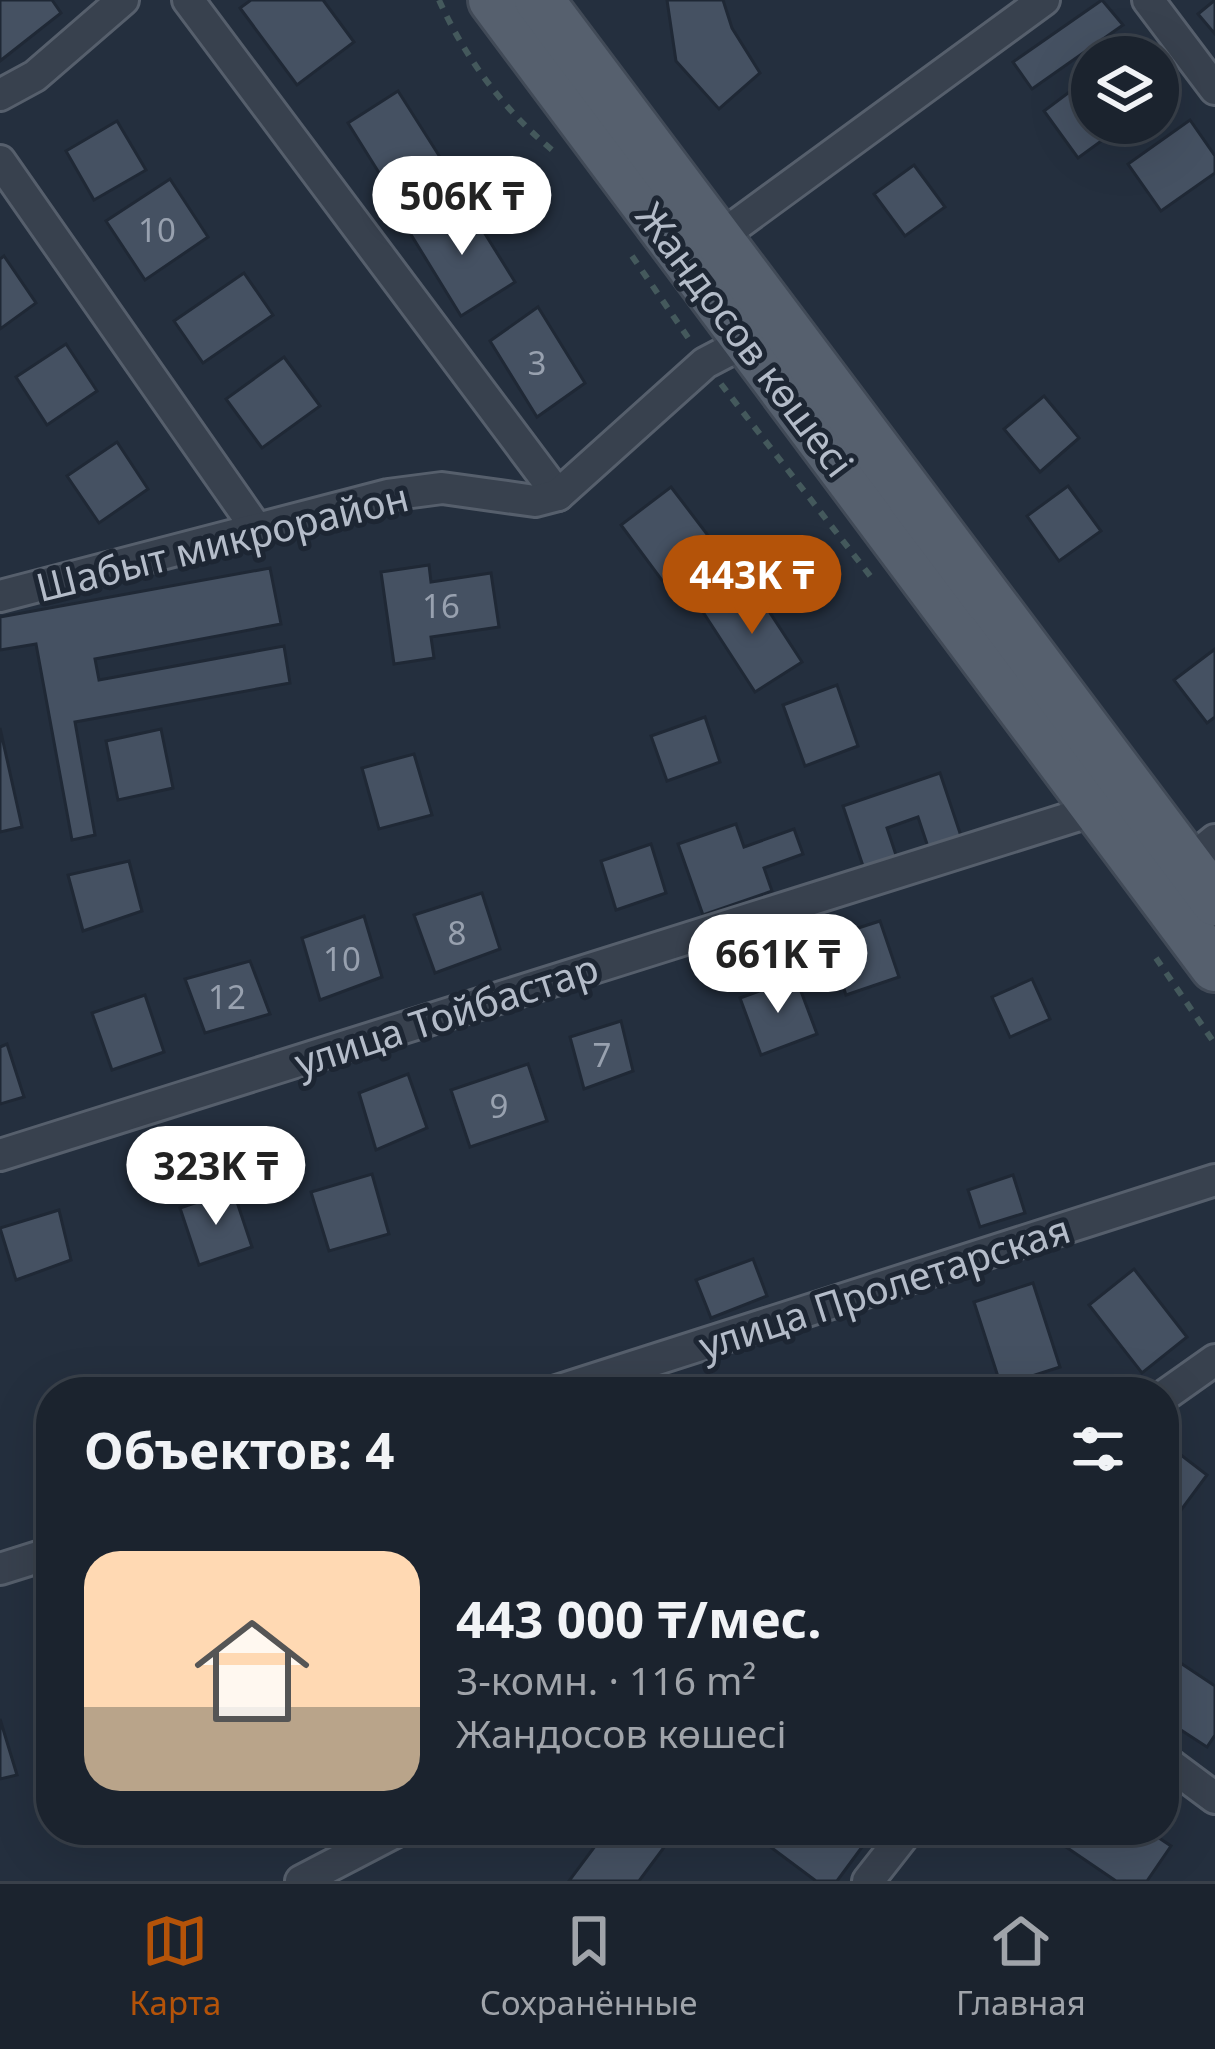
<!DOCTYPE html>
<html lang="ru">
<head>
<meta charset="utf-8">
<style>
  :root { --surface:#1b232e; --page:#242b36; --text:#f1f3f6; --muted:#a0a4aa; --line:#39404a; --accent:#b45309 }
  body { margin:0; font-family:"Noto Sans",sans-serif; background:var(--page); color:var(--text); height:100vh; display:flex; flex-direction:column; font-size:45px; white-space:nowrap }
  * { box-sizing:border-box; margin:0 }
  p { font-size:39px; color:var(--muted) }
  .icon { flex:none; width:66px; height:66px; fill:none; stroke:currentColor; stroke-width:2; stroke-linecap:round; stroke-linejoin:round }
  .map { position:relative; flex:1; overflow:hidden }
  .drawer { position:absolute; left:36px; top:1377px; width:1143px; height:468px; display:flex; flex-direction:column; background:var(--surface); border-radius:48px; box-shadow:0 12px 48px #0002,0 0 0 3px var(--line) }
  .drawer>* { flex:none }
  .controls { position:absolute; left:1071px; top:36px; display:grid; gap:24px }
  .controls a { display:grid; place-items:center; width:108px; height:108px; border-radius:50%; background:var(--surface); box-shadow:0 12px 48px #0002,0 0 0 3px var(--line); font-size:60px }
  .price { position:absolute; translate:-50% -102px; padding:0 27px; border-radius:42px; background:#fff; color:#222; font-size:39px; line-height:78px; filter:drop-shadow(0 3px 6px #0008) }
  .price::after { content:''; position:absolute; left:50%; top:72px; width:36px; height:27px; margin-left:-18px; background:inherit; clip-path:polygon(0 0,100% 0,50% 100%) }
  .price.selected { background:var(--accent); color:#fff }
  ul { padding:0; list-style:none }
  li { display:flex; align-items:center; gap:36px; height:300px; padding:0 48px }
  li span { display:grid; place-items:center; flex:none; width:336px; height:240px; border-radius:36px; color:#555 }
  li>.icon { margin-inline-start:auto }
  span .icon { width:144px; height:144px; fill:#fffc; stroke-width:1 }
  li b { font-size:51px }
  h2 { display:flex; justify-content:space-between; align-items:center; height:144px; padding:0 48px; font-size:51px }
  .menu { display:flex; justify-content:space-around; align-items:center; height:168px; border-top:3px solid var(--line); background:var(--surface); font-size:33px; color:var(--muted) }
  .menu a { display:grid; justify-items:center; gap:6px }
  .menu .selected { color:var(--accent) }
  .map>svg:first-child { display:block }
  .building { fill:#455162; stroke:#1f2835; stroke-width:3 }
  .lines { fill:none; stroke-linecap:round; stroke-linejoin:round }
  .street-casing { stroke:#565f6c; stroke-width:36 }
  .primary-casing { stroke:#414a57; stroke-width:54 }
  .path { stroke:#44595c; stroke-width:6; stroke-dasharray:9 9; stroke-linecap:butt }
  .street { stroke:#38414e; stroke-width:30 }
  .primary { stroke:#56606e; stroke-width:48 }
  .labels { text-anchor:middle; dominant-baseline:central; stroke-width:10; stroke-linejoin:round; paint-order:stroke }
  .number-label { font-size:33px; fill:#98a1af }
  .street-label { font-size:39px; fill:#b4bcc9; stroke:#1d2633 }
</style>
</head>
<body>
<div class="map">
<svg width="1215" height="1881" viewBox="0 0 1215 1881">
  <rect width="100%" height="100%" fill="#242f3e"/>
  <g class="building">
    <path d="M0,0H52L61,13L0,61Z"/>
    <path d="M251,0H323L354,42L297,85L240,8Z"/>
    <path d="M667,0H723L732,28L760,73L719,109L676,61Z"/>
    <path d="M1102,0L1123,25L1032,89L1013,62Z"/>
    <path d="M1215,0V34L1198,14Z"/>
    <path d="M1092,75V123H1126L1078,158L1044,111Z"/>
    <path d="M398,91L452,176L401,208L348,123Z"/>
    <path d="M1190,120L1215,156V173L1161,211L1128,164Z"/>
    <path d="M117,121L146,170L94,200L66,151Z"/>
    <path d="M914,165L945,207L905,236L874,194Z"/>
    <path d="M170,179L208,237L145,280L106,221Z"/>
    <path d="M464,200L515,282L461,316L410,233Z"/>
    <path d="M4,256L36,303L0,329V259Z"/>
    <path d="M244,273L273,315L203,363L174,321Z"/>
    <path d="M538,307L585,383L537,417L490,341Z"/>
    <path d="M66,344L97,391L47,425L16,377Z"/>
    <path d="M284,357L320,406L262,448L226,399Z"/>
    <path d="M1044,396L1079,438L1040,472L1004,429Z"/>
    <path d="M117,442L148,489L99,523L67,476Z"/>
    <path d="M1068,486L1101,531L1059,561L1027,516Z"/>
    <path d="M671,487L729,563L678,602L621,525Z"/>
    <path d="M429,565L431,582L491,573L499,627L431,637L434,658L394,664L381,572Z"/>
    <path d="M270,568L281,624L95,659L99,680L284,646L290,683L75,722L95,835L72,840L36,644L0,650V617Z"/>
    <path d="M750,582L802,662L755,692L703,612Z"/>
    <path d="M1215,649V717L1207,723L1174,680Z"/>
    <path d="M837,685L858,746L805,766L783,705Z"/>
    <path d="M705,717L720,762L667,781L651,736Z"/>
    <path d="M0,728L22,827L0,832Z"/>
    <path d="M161,729L173,788L118,800L106,741Z"/>
    <path d="M414,754L432,815L379,829L362,768Z"/>
    <path d="M940,773L962,839L929,850L918,817L887,828L899,864L866,875L843,806Z"/>
    <path d="M736,824L744,847L794,829L803,854L764,868L772,891L703,915L678,844Z"/>
    <path d="M651,844L666,893L616,910L601,861Z"/>
    <path d="M129,861L142,911L83,931L68,875Z"/>
    <path d="M482,893L500,949L435,973L414,915Z"/>
    <path d="M364,916L382,977L320,1000L302,938Z"/>
    <path d="M880,921L899,977L846,995L827,938Z"/>
    <path d="M250,961L270,1014L205,1033L185,979Z"/>
    <path d="M796,978L817,1034L761,1055L740,998Z"/>
    <path d="M1032,979L1050,1019L1010,1037L992,997Z"/>
    <path d="M145,995L164,1052L112,1070L92,1013Z"/>
    <path d="M621,1021L633,1071L584,1089L570,1037Z"/>
    <path d="M7,1044L24,1097L0,1104V1047Z"/>
    <path d="M528,1064L547,1121L470,1147L451,1090Z"/>
    <path d="M408,1074L427,1128L376,1150L359,1093Z"/>
    <path d="M372,1174L389,1234L329,1251L311,1192Z"/>
    <path d="M1013,1175L1025,1213L980,1227L968,1190Z"/>
    <path d="M233,1190L252,1247L199,1265L180,1208Z"/>
    <path d="M59,1210L71,1260L16,1280L0,1228Z"/>
    <path d="M753,1259L767,1296L711,1318L696,1280Z"/>
    <path d="M1134,1269L1187,1337L1142,1373L1089,1305Z"/>
    <path d="M1033,1283L1060,1367L1001,1386L974,1302Z"/>
    <path d="M1164,1442L1207,1475L1164,1533Z"/>
    <path d="M1164,1652L1215,1686V1735L1207,1747L1164,1719Z"/>
    <path d="M0,1719L17,1775L0,1779Z"/>
    <path d="M607,1830H677L639,1881H569Z"/>
    <path d="M748,1830H848L865,1843L837,1881H816Z"/>
    <path d="M1041,1830H1147L1171,1846L1147,1881H1116Z"/>
  </g>
  <g class="lines">
    <defs>
      <g id="street">
        <path d="M188,0L558,495"/>
        <path d="M1148,0L1215,89"/>
        <path d="M0,95L35,76L123,0"/>
        <path d="M0,161L256,528"/>
        <path d="M705,248L1044,0"/>
        <path d="M0,596L388,495L442,488L535,501L558,495L705,363L747,341"/>
        <path d="M1175,873L1215,840"/>
        <path d="M0,1155L1098,809"/>
        <path d="M554,1392L1215,1180"/>
        <path d="M1164,1396L1215,1360"/>
        <path d="M0,1569L51,1553"/>
        <path d="M1164,1760L1215,1798"/>
        <path d="M301,1881L399,1830"/>
        <path d="M868,1881L908,1830"/>
      </g>
      <g id="primary">
        <path d="M493,0L1215,967"/>
        <path d="M539,0L1215,901"/>
      </g>
    </defs>
    <use href="#street" class="street-casing"/>
    <use href="#primary" class="primary-casing"/>
    <g class="path">
      <path d="M439,0C466,60 506,113 557,154"/>
      <path d="M632,256L689,339"/>
      <path d="M721,384L871,577"/>
      <path d="M1156,958L1215,1044"/>
    </g>
    <use href="#street" class="street"/>
    <use href="#primary" class="primary"/>
  </g>
  <g class="labels">
    <g class="number-label">
      <text x="157" y="229">10</text>
      <text x="537" y="362">3</text>
      <text x="441" y="605">16</text>
      <text x="457" y="932">8</text>
      <text x="342" y="958">10</text>
      <text x="227" y="996">12</text>
      <text x="602" y="1054">7</text>
      <text x="499" y="1105">9</text>
    </g>
    <g class="street-label">
      <text transform="translate(746 339) rotate(53)">Жандосов көшесі</text>
      <text transform="translate(222 541) rotate(-14)">Шабыт микрорайон</text>
      <text transform="translate(446 1014) rotate(-18)">улица Тойбастар</text>
      <text transform="translate(884 1286) rotate(-18)">улица Пролетарская</text>
    </g>
  </g>
</svg>
<div class="controls">
<a><svg class="icon" aria-label="layers" viewBox="0 0 24 24"><path d="M12 4l9 5-9 5-9-5zM3 14l9 5 9-5"/></svg></a>
</div>
<b class="price" style="left:462px;top:258px">506K ₸</b>
<b class="price selected" style="left:752px;top:637px">443K ₸</b>
<b class="price" style="left:778px;top:1016px">661K ₸</b>
<b class="price" style="left:216px;top:1228px">323K ₸</b>
<section class="drawer">
<h2>Объектов: 4<svg class="icon" aria-label="filters" viewBox="0 0 24 24"><path d="M4 7h16M4 17h16"/><circle cx="9" cy="7" r="2"/><circle cx="15" cy="17" r="2"/></svg></h2>
<ul>
<li><span style="background:linear-gradient(#ffd9b3 65%,#b9a48a 0)"><svg class="icon" aria-label="home" viewBox="0 0 24 24"><path d="M3 11l9-7 9 7M6 9v11h12V9"/></svg></span><div><b>443 000 ₸/мес.</b><p>3-комн. · 116 m²</p><p>Жандосов көшесі</p></div></li>
</ul>
</section>
</div>
<nav class="menu">
<a class="selected"><svg class="icon" aria-label="map" viewBox="0 0 24 24"><path d="M3 6l6-2 6 2 6-2v14l-6 2-6-2-6 2zM9 4v14M15 6v14"/></svg>Карта</a>
<a><svg class="icon" aria-label="saved" viewBox="0 0 24 24"><path d="M7 4h10v16l-5-4-5 4z"/></svg>Сохранённые</a>
<a><svg class="icon" aria-label="home" viewBox="0 0 24 24"><path d="M3 11l9-7 9 7M6 9v11h12V9"/></svg>Главная</a>
</nav>
</body>
</html>
